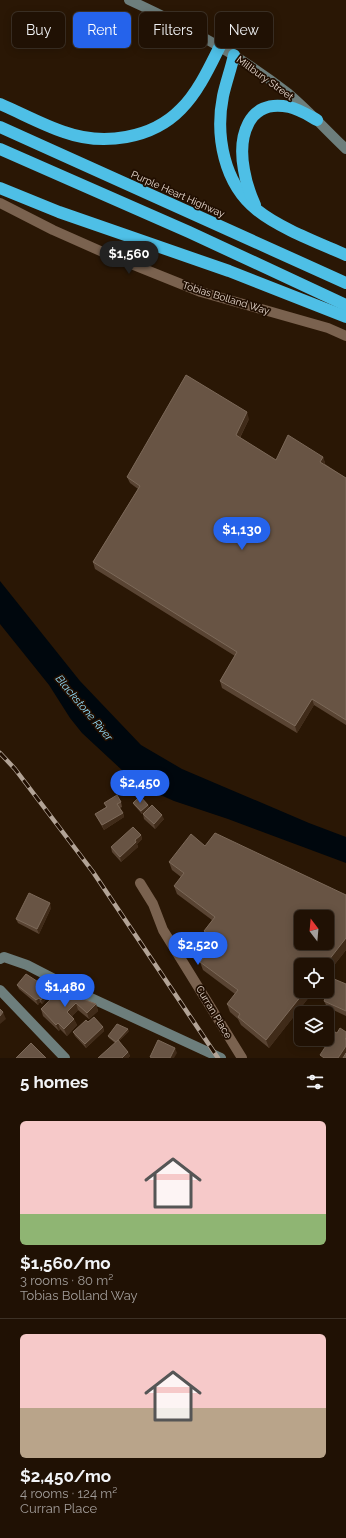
<!DOCTYPE html>
<html lang="en">
<head>
<meta charset="utf-8">
<style>
  :root { --surface:#201104; --page:#281a0e; --text:#f1f3f6; --muted:#a29d9a; --line:#3d3126; --accent:#2563eb }
  body { margin:0; font-family:Raleway,sans-serif; background:var(--page); color:var(--text); height:100vh; display:flex; flex-direction:column; font-size:15px; white-space:nowrap }
  * { box-sizing:border-box; margin:0 }
  p { font-size:13px; color:var(--muted) }
  .icon { flex:none; width:22px; height:22px; fill:none; stroke:currentColor; stroke-width:2; stroke-linecap:round; stroke-linejoin:round }
  .map { position:relative; height:1058px; overflow:hidden }
  .sheet { display:flex; flex-direction:column; background:var(--surface); flex:1 }
  .sheet>* { flex:none }
  .banner { position:absolute; left:12px; top:12px; width:322px; height:36px; display:flex; gap:8px }
  .needle { width:26px; rotate:344deg }
  .controls { position:absolute; left:294px; top:910px; display:grid; gap:8px }
  .controls a { display:grid; place-items:center; width:40px; height:40px; border-radius:6px; background:var(--surface); box-shadow:0 2px 10px #0003,0 0 0 1px var(--line); font-size:20px }
  .price { position:absolute; translate:-50% -34px; padding:0 9px; border-radius:14px; background:var(--accent); color:#fff; font-size:13px; line-height:26px; filter:drop-shadow(0 1px 2px #0008) }
  .price::after { content:''; position:absolute; left:50%; top:24px; width:12px; height:9px; margin-left:-6px; background:inherit; clip-path:polygon(0 0,100% 0,50% 100%) }
  .price.selected { background:#222; color:#fff }
  ul { padding:0; list-style:none }
  li { display:grid; align-content:center; gap:8px; height:212px; padding:0 20px }
  li+li { border-top:1px solid var(--line) }
  li span { display:grid; place-items:center; height:124px; border-radius:6px; color:#555 }
  li>.icon { margin-inline-start:auto }
  span .icon { width:72px; height:72px; fill:#fffc; stroke-width:1 }
  li b { font-size:17px }
  h2 { display:flex; justify-content:space-between; align-items:center; height:48px; padding:0 20px; font-size:17px }
  .pill { padding:0 14px; border-radius:6px; background:var(--surface); box-shadow:0 2px 10px #0003,0 0 0 1px var(--line); font-size:14px; line-height:36px }
  .pill.selected { background:var(--accent); color:#fff }
  .map>svg:first-child { display:block }
  .water { fill:#00070d }
  .lines { fill:none; stroke-linecap:round; stroke-linejoin:round }
  .minor { stroke:#7a624f; stroke-width:10 }
  .tertiary { stroke:#7a624f; stroke-width:10 }
  .secondary { stroke:#6d7e7c; stroke-width:10 }
  .motorway { stroke:#4ebfe6; stroke-width:12 }
  .rail-casing { stroke:#b2a396; stroke-width:4.5 }
  .rail { stroke:#200e00; stroke-width:3; stroke-dasharray:9; stroke-linecap:butt }
  .wall { fill:#594433 }
  .shaded-wall { fill:#402b19 }
  .building { fill:#685444; stroke:#7c6959; fill-rule:evenodd }
  .labels { text-anchor:middle; dominant-baseline:central; stroke-width:3.5; stroke-linejoin:round; paint-order:stroke }
  .street-label { font-size:10px; fill:#e8dacf; stroke:#200e00 }
  .water-label { font-size:11px; font-style:italic; fill:#93ddfa; stroke:#200e00 }
</style>
</head>
<body>
<div class="map">
<svg width="346" height="1058" viewBox="0 0 346 1058">
  <rect width="100%" height="100%" fill="#2a1705"/>
  <path class="water" d="M0,581L80,681L141,745L182,769L309,823L346,837V863L228,819L174,801L147,789L124,772L82,733L70,718L49,685L0,624Z"/>
  <g class="lines">
    <path class="minor" d="M140,883L153,904L163,930L242,1058"/>
    <path class="tertiary" d="M0,203L53,230L114,257L201,292L328,328L346,336"/>
    <g class="secondary">
      <path d="M129,0C186,26 240,55 289,94C309,111 327,131 346,149"/>
      <path d="M0,959L4,957L27,965L91,998L221,1058"/>
      <path d="M0,990L65,1058"/>
    </g>
    <g class="motorway">
      <path d="M234,55C231,69 226,82 223,96C215,136 224,184 257,210C279,228 319,243 346,255"/>
      <path d="M0,104C21,113 43,125 64,132C103,146 152,139 181,109C198,92 209,68 220,46"/>
      <path d="M0,127L346,283"/>
      <path d="M0,149L189,232L346,305"/>
      <path d="M0,188L59,212L229,271L346,317"/>
      <path d="M255,205C250,194 246,182 244,170C238,138 247,98 289,107C299,109 308,115 317,120"/>
    </g>
    <defs>
      <path id="rail" d="M0,753L15,769L93,872L218,1058"/>
    </defs>
    <use href="#rail" class="rail-casing"/>
    <use href="#rail" class="rail"/>
  </g>
  <g class="wall">
    <path d="M249,419L240,438L276,460L323,457L325,463V464L346,478V725L314,705L297,733L222,688L220,681L235,656L95,569L93,562L138,489L130,483L127,477Z"/>
    <path d="M121,802L122,807L120,808L123,813L124,817L104,830L97,818L95,814L106,807L104,803Z"/>
    <path d="M133,803L148,805L149,807L142,814L134,805Z"/>
    <path d="M143,814L164,819L155,829L144,819Z"/>
    <path d="M141,835L142,839L137,844L138,847L121,862L112,852L111,847Z"/>
    <path d="M205,846L346,895V950L269,1048L241,1025L238,1019L230,1012L227,1004L235,994L203,970L200,962L203,958L202,957L199,949L207,938L204,931L212,920L177,894L174,886L181,877L172,870L169,862Z"/>
    <path d="M51,908L39,934L18,923L16,919Z"/>
    <path d="M346,984V1016L327,1007L324,1001Z"/>
    <path d="M17,985L51,993L42,1004L40,1002L38,1005L19,989Z"/>
    <path d="M60,990L96,1004L98,1011L89,1019L78,1010L72,1016L77,1025L67,1036L60,1029L59,1031L43,1016L41,1009Z"/>
    <path d="M88,1022L103,1027L104,1031L86,1048L75,1036L73,1032Z"/>
    <path d="M129,1031L119,1041L128,1052L130,1056L128,1058H98L115,1043L109,1038L108,1036Z"/>
  </g>
  <g class="shaded-wall">
    <path d="M247,412L249,419L238,441L236,435Z"/>
    <path d="M323,457L325,463L323,468L320,462Z"/>
    <path d="M312,699L314,705L297,733L295,726Z"/>
    <path d="M148,805L149,807L142,814L141,811Z"/>
    <path d="M123,813L124,817L104,830L102,825Z"/>
    <path d="M162,815L164,819L155,829L154,824Z"/>
    <path d="M141,835L142,839L137,844L138,847L121,862L120,857L135,840Z"/>
    <path d="M50,903L51,908L39,934L37,929Z"/>
    <path d="M346,938V950L327,974V965H325Z"/>
    <path d="M49,989L51,993L42,1004L41,1000Z"/>
    <path d="M305,991H314L269,1048L266,1040Z"/>
    <path d="M39,998L40,1002L38,1005L36,1000Z"/>
    <path d="M76,1003L78,1010L70,1018L67,1012Z"/>
    <path d="M96,1004L98,1011L89,1019L87,1013Z"/>
    <path d="M3,1012L6,1019L0,1024V1016Z"/>
    <path d="M74,1019L77,1025L67,1036L64,1029Z"/>
    <path d="M58,1023L60,1029L59,1031L56,1025Z"/>
    <path d="M103,1027L104,1031L86,1048L85,1044Z"/>
    <path d="M128,1029L129,1031L116,1044V1042Z"/>
    <path d="M346,1046V1053L343,1058H338Z"/>
    <path d="M175,1048L177,1053L174,1058H170Z"/>
    <path d="M128,1052L130,1056L128,1058H122Z"/>
  </g>
  <g class="building">
    <path d="M186,375L247,412L236,435L276,460L288,435L323,457L320,462L346,478V720L312,699L295,726L220,681L237,652L93,562L140,486L127,477Z"/>
    <path d="M117,795L121,802L117,804L123,813L102,825L95,814L107,807L104,803Z"/>
    <path d="M140,796L148,805L141,811L133,803Z"/>
    <path d="M152,805L162,815L154,824L143,814Z"/>
    <path d="M133,827L141,835L135,840L136,842L120,857L111,847Z"/>
    <path d="M215,833L346,895V938L325,965H301V991H305L266,1040L238,1017L240,1014L227,1004L238,990L200,962L206,955L199,949L210,935L204,931L215,917L174,886L184,873L169,862L191,834L205,846ZM301,917H327V943H301Z"/>
    <path d="M29,893L50,903L37,929L16,919Z"/>
    <path d="M26,974L49,989L41,1000L39,998L36,1000L17,985Z"/>
    <path d="M334,979L346,984V1011L324,1001Z"/>
    <path d="M60,990L96,1004L87,1013L76,1003L67,1012L74,1019L64,1029L58,1023L56,1025L41,1009Z"/>
    <path d="M0,1009L3,1012L0,1016Z"/>
    <path d="M94,1017L103,1027L85,1044L73,1032L86,1020L88,1022Z"/>
    <path d="M117,1024L128,1029L116,1042L108,1036Z"/>
    <path d="M340,1028L346,1032V1038L345,1039H346V1046L338,1058H324L320,1055L335,1032L337,1033Z"/>
    <path d="M118,1040L128,1052L122,1058H98Z"/>
    <path d="M158,1040L175,1048L170,1058H152L150,1057Z"/>
    <path d="M31,1043L46,1058H16Z"/>
    <path d="M346,1053V1058H343Z"/>
  </g>
  <g class="labels">
    <g class="street-label">
      <text transform="translate(265 78) rotate(36)">Millbury Street</text>
      <text transform="translate(178 194) rotate(24)">Purple Heart Highway</text>
      <text transform="translate(226 298) rotate(17)">Tobias Bolland Way</text>
      <text transform="translate(214 1012) rotate(59)">Curran Place</text>
    </g>
    <g class="water-label">
      <text transform="translate(84 708) rotate(50)">Blackstone River</text>
    </g>
  </g>
</svg>
<div class="controls">
<a><svg class="needle" viewBox="-14 -14 28 28"><path d="M0-13l5 13h-10z" fill="#e53935"/><path d="M0 13l5-13h-10z" fill="#a29d9a"/></svg></a>
<a><svg class="icon" aria-label="locate" viewBox="0 0 24 24"><circle cx="12" cy="12" r="6"/><path d="M12 2v4M12 18v4M2 12h4M18 12h4"/></svg></a>
<a><svg class="icon" aria-label="layers" viewBox="0 0 24 24"><path d="M12 4l9 5-9 5-9-5zM3 14l9 5 9-5"/></svg></a>
</div>
<b class="price selected" style="left:129px;top:275px">$1,560</b>
<b class="price" style="left:242px;top:551px">$1,130</b>
<b class="price" style="left:140px;top:804px">$2,450</b>
<b class="price" style="left:198px;top:966px">$2,520</b>
<b class="price" style="left:65px;top:1008px">$1,480</b>
<div class="banner">
<a class="pill">Buy</a>
<a class="pill selected">Rent</a>
<a class="pill">Filters</a>
<a class="pill">New</a>
</div>
</div>
<section class="sheet">
<h2>5 homes<svg class="icon" aria-label="filters" viewBox="0 0 24 24"><path d="M4 7h16M4 17h16"/><circle cx="9" cy="7" r="2"/><circle cx="15" cy="17" r="2"/></svg></h2>
<ul>
<li><span style="background:linear-gradient(#f6c9c9 75%,#8fb573 0)"><svg class="icon" aria-label="home" viewBox="0 0 24 24"><path d="M3 11l9-7 9 7M6 9v11h12V9"/></svg></span><div><b>$1,560/mo</b><p>3 rooms · 80 m²</p><p>Tobias Bolland Way</p></div></li>
<li><span style="background:linear-gradient(#f6c9c9 60%,#b9a48a 0)"><svg class="icon" aria-label="home" viewBox="0 0 24 24"><path d="M3 11l9-7 9 7M6 9v11h12V9"/></svg></span><div><b>$2,450/mo</b><p>4 rooms · 124 m²</p><p>Curran Place</p></div></li>
</ul>
</section>
</body>
</html>
